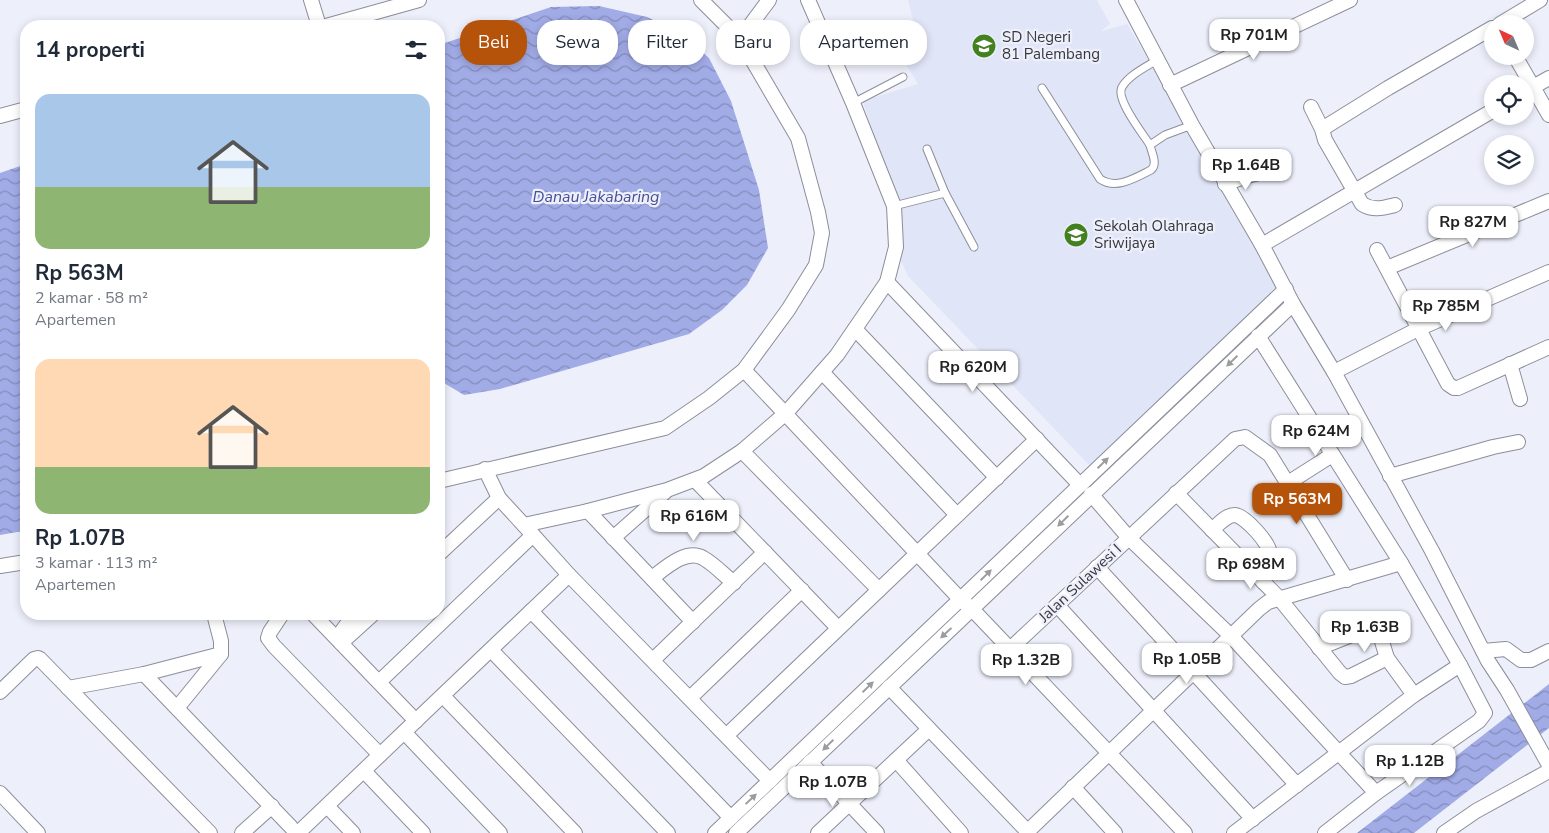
<!DOCTYPE html>
<html lang="id">
<head>
<meta charset="utf-8">
<style>
  :root { --surface:#fff; --page:#f2f2f3; --text:#1f2937; --muted:#747a83; --accent:#b45309 }
  body { margin:0; font-family:"Nunito Sans",sans-serif; background:var(--page); color:var(--text); height:100vh; display:flex; flex-direction:column; font-size:19px; white-space:nowrap }
  * { box-sizing:border-box; margin:0 }
  p { font-size:16px; color:var(--muted) }
  .icon { flex:none; width:28px; height:28px; fill:none; stroke:currentColor; stroke-width:2; stroke-linecap:round; stroke-linejoin:round }
  .map { position:relative; flex:1; overflow:hidden }
  .panel { position:absolute; left:20px; top:20px; width:425px; height:600px; display:flex; flex-direction:column; background:var(--surface); border-radius:20px; box-shadow:0 2px 8px #0003 }
  .panel>* { flex:none }
  .top-card { position:absolute; left:460px; top:20px; width:475px; height:45px; display:flex; gap:10px }
  .needle { width:32px; rotate:316deg }
  .controls { position:absolute; left:1484px; top:15px; display:grid; gap:10px }
  .controls a { display:grid; place-items:center; width:50px; height:50px; border-radius:50%; background:var(--surface); box-shadow:0 2px 8px #0003; font-size:25px }
  .price { position:absolute; translate:-50% -42px; padding:0 11px; border-radius:10px; background:#fff; color:#222; font-size:16px; line-height:32px; filter:drop-shadow(0 1px 2px #0008) }
  .price::after { content:''; position:absolute; left:50%; top:30px; width:15px; height:11px; margin-left:-8px; background:inherit; clip-path:polygon(0 0,100% 0,50% 100%) }
  .price.current { background:var(--accent); color:#fff }
  ul { padding:0; list-style:none }
  li { display:grid; align-content:center; gap:10px; height:265px; padding:0 15px }
  li span { display:grid; place-items:center; height:155px; border-radius:15px; color:#555 }
  li>.icon { margin-inline-start:auto }
  span .icon { width:90px; height:90px; fill:#fffc; stroke-width:1 }
  li b { font-size:21px }
  h2 { display:flex; justify-content:space-between; align-items:center; height:60px; padding:0 15px; font-size:21px }
  .tag { padding:0 18px; border-radius:20px; background:var(--surface); box-shadow:0 2px 8px #0003; font-size:18px; line-height:45px }
  .tag.current { background:var(--accent); color:#fff }
  .map>svg:first-child { display:block }
  .built { fill:#e1e5f8 }
  .water { fill:url(#water-waves) }
  .lines { fill:none; stroke-linecap:round; stroke-linejoin:round }
  .service-casing { stroke:#8c8e99; stroke-width:9 }
  .minor-casing { stroke:#8c8e99; stroke-width:16 }
  .service { stroke:#fff; stroke-width:7 }
  .minor { stroke:#fff; stroke-width:14 }
  .oneway { fill:#9b9c9e }
  .labels { text-anchor:middle; dominant-baseline:central; stroke-width:4.5; stroke-linejoin:round; paint-order:stroke }
  .poi-label { font-size:15px; fill:#37383d; stroke:#edf0fb; text-anchor:start }
  .street-label { font-size:15px; fill:#37383d; stroke:#edf0fb }
  .water-label { font-size:16px; font-style:italic; fill:#474e96; stroke:#edf0fb }
</style>
</head>
<body>
<div class="map">
<svg width="1549" height="833" viewBox="0 0 1549 833">
  <defs>
    <pattern id="water-waves" width="16" height="10" patternUnits="userSpaceOnUse" patternTransform="scale(1.25)"><rect width="16" height="10" fill="#a1abe6"/><path d="M0 5q4-4 8 0t8 0" fill="none" stroke="#848cbc"/></pattern>
  </defs>
  <rect width="100%" height="100%" fill="#edf0fb"/>
  <path class="built" d="M908,0H1097L1110,24L1100,32L925,82L1127,24L1258,245L1279,286L1093,464L1089,465L908,276L901,261L900,211L897,193L880,155L863,102L865,100L918,84L904,61L921,51Z"/>
  <g class="water">
    <path d="M599,6L647,17L680,33L709,58L731,101L759,190L768,248L747,285L722,310L689,334L500,389L464,395L439,380V45L551,7Z"/>
    <path d="M26,164V528L23,531L0,535V173Z"/>
    <path d="M1549,684V728L1414,833H1357Z"/>
  </g>
  <g class="lines">
    <defs>
      <g id="service">
        <path d="M1042,88L1100,179C1116,190 1135,178 1151,170C1158,164 1152,154 1150,145L1165,135L1192,125"/>
        <path d="M853,103L903,77"/>
        <path d="M1150,145C1143,134 1115,99 1122,87C1129,75 1146,67 1157,60"/>
        <path d="M945,193L974,247"/>
        <path d="M894,206L945,193L927,149"/>
      </g>
      <g id="minor">
        <path d="M311,0L319,26"/>
        <path d="M1126,0L1192,125L1262,245L1293,304L1334,372L1432,551L1488,661L1507,690L1549,765"/>
        <path d="M1500,24L1540,0"/>
        <path d="M326,26L419,0"/>
        <path d="M740,39L769,0"/>
        <path d="M1515,56L1533,87L1525,92"/>
        <path d="M1549,78L1533,87L1549,115"/>
        <path d="M1170,85L1350,0"/>
        <path d="M1311,107L1322,129L1325,140L1362,204C1373,211 1383,208 1395,205"/>
        <path d="M0,116L26,109"/>
        <path d="M1322,129L1388,88L1492,28"/>
        <path d="M1225,184L1247,176L1259,173"/>
        <path d="M1262,245L1492,111"/>
        <path d="M1377,250L1448,384L1454,388H1458L1549,347"/>
        <path d="M1387,268L1549,201"/>
        <path d="M887,282L1080,485"/>
        <path d="M855,329L997,478"/>
        <path d="M1258,336L1401,563"/>
        <path d="M1510,364L1520,399"/>
        <path d="M744,370L961,600L972,609L1185,833"/>
        <path d="M822,372L957,515"/>
        <path d="M1334,372L1418,329L1549,272"/>
        <path d="M742,451L879,590"/>
        <path d="M485,469L499,498L533,535L569,575L770,781"/>
        <path d="M1390,476L1493,447L1518,442"/>
        <path d="M695,480L838,628"/>
        <path d="M439,481L665,428L709,398L744,370L788,310L816,265L822,233L818,212L798,138L740,39L701,0"/>
        <path d="M1288,483L1332,455"/>
        <path d="M1176,493L1279,598L1340,673L1345,677L1351,676L1387,658"/>
        <path d="M1091,494L1129,538L1231,636L1376,793"/>
        <path d="M588,511L693,622"/>
        <path d="M524,525L588,511L667,490L704,476L742,451L786,413L837,355L887,282L896,247L894,206L853,103L808,0"/>
        <path d="M1212,530C1219,524 1226,515 1235,515C1245,516 1271,544 1270,555C1269,564 1265,573 1263,582"/>
        <path d="M613,538L665,492"/>
        <path d="M439,554L499,498"/>
        <path d="M0,566L26,562"/>
        <path d="M1097,567L1297,785"/>
        <path d="M652,578C664,569 686,548 703,558C714,564 724,575 734,583"/>
        <path d="M1057,605L1253,819"/>
        <path d="M531,611L731,818"/>
        <path d="M282,614L270,632L268,638L274,646L380,755"/>
        <path d="M313,614L416,721"/>
        <path d="M337,638L354,614"/>
        <path d="M341,643L373,614"/>
        <path d="M1319,648L1354,634L1373,630L1380,635L1387,658L1414,695"/>
        <path d="M1010,649L1235,439L1245,437L1270,455L1347,580"/>
        <path d="M491,650L668,833"/>
        <path d="M1483,651L1506,649L1521,660H1531L1549,651"/>
        <path d="M653,660L765,552"/>
        <path d="M144,674L291,827"/>
        <path d="M379,682L533,535"/>
        <path d="M889,687L1029,833"/>
        <path d="M68,688L144,674L221,654"/>
        <path d="M0,692L34,659L38,658L40,659L210,833"/>
        <path d="M443,696L575,833"/>
        <path d="M690,698L802,590"/>
        <path d="M177,708L221,654V641L214,614"/>
        <path d="M404,732L500,833"/>
        <path d="M727,735L1037,439"/>
        <path d="M896,760L961,833"/>
        <path d="M810,762L877,833"/>
        <path d="M364,771L423,833"/>
        <path d="M1073,787L1115,833"/>
        <path d="M0,793L38,833"/>
        <path d="M327,806L353,833"/>
        <path d="M242,833L272,806"/>
        <path d="M298,833L569,575"/>
        <path d="M715,833L1286,289"/>
        <path d="M736,833L1293,304"/>
        <path d="M818,833L929,729"/>
        <path d="M1026,833L1259,609L1268,602L1401,563L1460,665L1485,713L1479,721L1376,793L1325,833"/>
        <path d="M1234,833L1414,695L1460,665"/>
        <path d="M1444,833L1476,811L1549,771"/>
      </g>
    </defs>
    <use href="#service" class="service-casing"/>
    <use href="#minor" class="minor-casing"/>
    <use href="#service" class="service"/>
    <use href="#minor" class="minor"/>
  </g>
  <defs><path id="oneway-solid" d="M-6-.8H1V-3.2L6.5 0L1 3.2V.8H-6Z" transform="scale(1.25)"/></defs>
  <g class="oneway">
    <use href="#oneway-solid" transform="translate(1232 361) rotate(136)"/>
    <use href="#oneway-solid" transform="translate(1103 463) rotate(-44)"/>
    <use href="#oneway-solid" transform="translate(1063 521) rotate(136)"/>
    <use href="#oneway-solid" transform="translate(986 575) rotate(-44)"/>
    <use href="#oneway-solid" transform="translate(946 633) rotate(137)"/>
    <use href="#oneway-solid" transform="translate(868 687) rotate(-44)"/>
    <use href="#oneway-solid" transform="translate(828 745) rotate(136)"/>
    <use href="#oneway-solid" transform="translate(751 799) rotate(-43)"/>
  </g>
  <defs>
    <symbol id="school-disc" viewBox="-11 -11 22 22"><circle r="9.5" fill="#438120" stroke="#edf0fb"/><path d="M0-5L7-2L0 1L-7-2ZM-4 1L0 2.5L4 1V4Q0 6-4 4Z" fill="#fff"/></symbol>
  </defs>
  <g fill-rule="evenodd">
    <use href="#school-disc" x="970" y="32" width="28" height="28"/>
    <use href="#school-disc" x="1062" y="221" width="28" height="28"/>
  </g>
  <g class="labels">
    <g class="poi-label">
      <text x="1002" y="37">SD Negeri<tspan x="1002" dy="17">81 Palembang</tspan></text>
      <text x="1094" y="226">Sekolah Olahraga<tspan x="1094" dy="17">Sriwijaya</tspan></text>
    </g>
    <g class="street-label">
      <text transform="translate(1080 583) rotate(-43)">Jalan Sulawesi I</text>
    </g>
    <g class="water-label">
      <text x="596" y="197">Danau Jakabaring</text>
    </g>
  </g>
</svg>
<div class="controls">
<a><svg class="needle" viewBox="-14 -14 28 28"><path d="M0-13l5 13h-10z" fill="#e53935"/><path d="M0 13l5-13h-10z" fill="#747a83"/></svg></a>
<a><svg class="icon" aria-label="locate" viewBox="0 0 24 24"><circle cx="12" cy="12" r="6"/><path d="M12 2v4M12 18v4M2 12h4M18 12h4"/></svg></a>
<a><svg class="icon" aria-label="layers" viewBox="0 0 24 24"><path d="M12 4l9 5-9 5-9-5zM3 14l9 5 9-5"/></svg></a>
</div>
<b class="price" style="left:1254px;top:61px">Rp 701M</b>
<b class="price" style="left:1246px;top:191px">Rp 1.64B</b>
<b class="price" style="left:1473px;top:248px">Rp 827M</b>
<b class="price" style="left:1446px;top:332px">Rp 785M</b>
<b class="price" style="left:973px;top:393px">Rp 620M</b>
<b class="price" style="left:1316px;top:457px">Rp 624M</b>
<b class="price current" style="left:1297px;top:525px">Rp 563M</b>
<b class="price" style="left:694px;top:542px">Rp 616M</b>
<b class="price" style="left:1251px;top:590px">Rp 698M</b>
<b class="price" style="left:1365px;top:653px">Rp 1.63B</b>
<b class="price" style="left:1187px;top:685px">Rp 1.05B</b>
<b class="price" style="left:1026px;top:686px">Rp 1.32B</b>
<b class="price" style="left:1410px;top:787px">Rp 1.12B</b>
<b class="price" style="left:833px;top:808px">Rp 1.07B</b>
<div class="top-card">
<a class="tag current">Beli</a>
<a class="tag">Sewa</a>
<a class="tag">Filter</a>
<a class="tag">Baru</a>
<a class="tag">Apartemen</a>
</div>
<section class="panel">
<h2>14 properti<svg class="icon" aria-label="filters" viewBox="0 0 24 24"><path d="M4 7h16M4 17h16"/><circle cx="9" cy="7" r="2"/><circle cx="15" cy="17" r="2"/></svg></h2>
<ul>
<li><span style="background:linear-gradient(#a9c7e8 60%,#8fb573 0)"><svg class="icon" aria-label="home" viewBox="0 0 24 24"><path d="M3 11l9-7 9 7M6 9v11h12V9"/></svg></span><div><b>Rp 563M</b><p>2 kamar · 58 m²</p><p>Apartemen</p></div></li>
<li><span style="background:linear-gradient(#ffd9b3 70%,#8fb573 0)"><svg class="icon" aria-label="home" viewBox="0 0 24 24"><path d="M3 11l9-7 9 7M6 9v11h12V9"/></svg></span><div><b>Rp 1.07B</b><p>3 kamar · 113 m²</p><p>Apartemen</p></div></li>
</ul>
</section>
</div>
</body>
</html>
